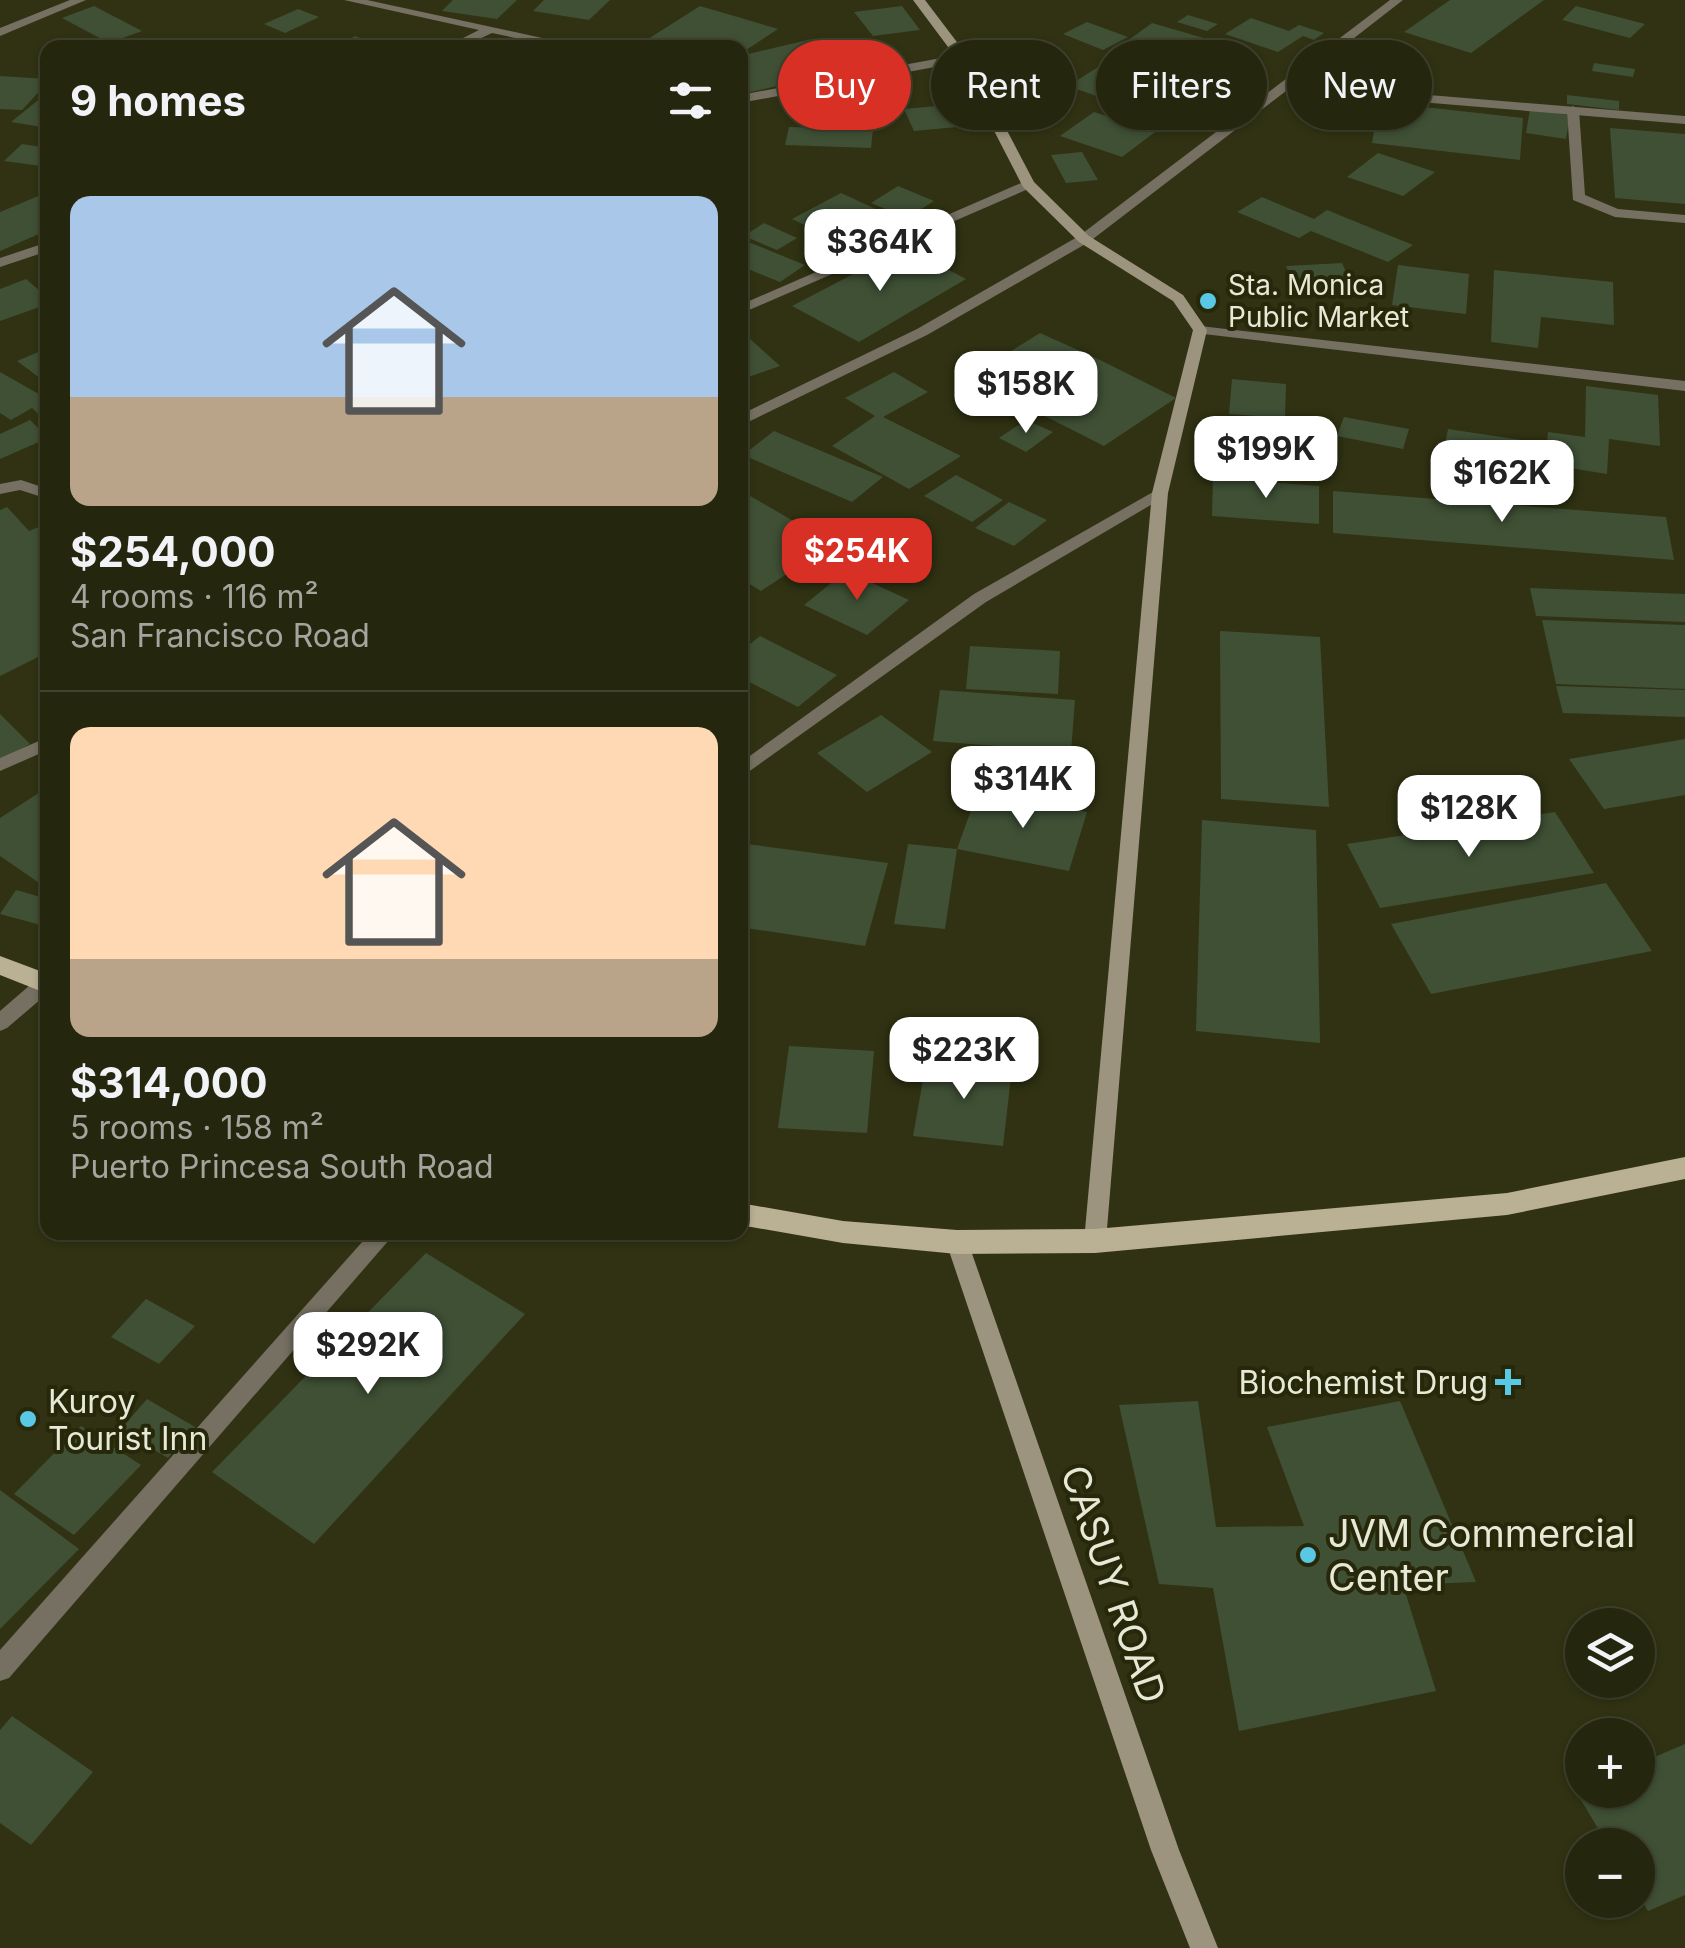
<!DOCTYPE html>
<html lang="en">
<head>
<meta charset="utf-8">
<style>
  :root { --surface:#24260e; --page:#2c2e17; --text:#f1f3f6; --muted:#a3a59e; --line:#41432e; --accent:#d93025 }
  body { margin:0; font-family:Inter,sans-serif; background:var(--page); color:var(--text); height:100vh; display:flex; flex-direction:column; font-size:38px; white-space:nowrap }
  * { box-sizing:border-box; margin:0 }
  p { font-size:32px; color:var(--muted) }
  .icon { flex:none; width:55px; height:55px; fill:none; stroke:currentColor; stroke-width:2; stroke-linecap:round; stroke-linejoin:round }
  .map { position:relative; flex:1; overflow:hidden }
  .drawer { position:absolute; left:40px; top:40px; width:708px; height:1200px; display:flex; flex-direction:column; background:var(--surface); border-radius:20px; box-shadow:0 2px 8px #0004,0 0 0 2px var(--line) }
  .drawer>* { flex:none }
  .top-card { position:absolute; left:778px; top:40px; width:758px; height:90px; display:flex; gap:20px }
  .buttons { position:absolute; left:1565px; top:1608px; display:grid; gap:20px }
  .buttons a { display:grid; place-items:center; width:90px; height:90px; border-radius:50%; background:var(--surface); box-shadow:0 2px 8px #0004,0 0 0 2px var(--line); font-size:50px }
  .price { position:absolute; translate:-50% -85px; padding:0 22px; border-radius:20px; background:#fff; color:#222; font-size:32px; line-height:65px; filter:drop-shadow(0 2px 5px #0008) }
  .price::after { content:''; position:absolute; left:50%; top:60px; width:30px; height:22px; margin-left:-15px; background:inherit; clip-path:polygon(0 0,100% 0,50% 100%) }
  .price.current { background:var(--accent); color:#fff }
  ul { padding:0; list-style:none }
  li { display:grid; align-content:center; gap:20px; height:530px; padding:0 30px }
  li+li { border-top:2px solid var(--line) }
  li span { display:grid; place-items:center; height:310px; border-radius:20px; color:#555 }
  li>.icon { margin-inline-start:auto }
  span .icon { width:180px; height:180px; fill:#fffc; stroke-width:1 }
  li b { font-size:42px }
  h2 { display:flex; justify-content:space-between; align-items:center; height:120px; padding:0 30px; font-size:42px }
  .tag { padding:0 35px; border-radius:45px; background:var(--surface); box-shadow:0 2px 8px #0004,0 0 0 2px var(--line); font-size:35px; line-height:90px }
  .tag.current { background:var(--accent); color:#fff }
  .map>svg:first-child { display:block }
  .building { fill:#3f5035 }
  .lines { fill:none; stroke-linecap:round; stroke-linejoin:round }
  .lane { fill:#757062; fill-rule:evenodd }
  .street { fill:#757062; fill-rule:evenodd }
  .secondary { fill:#9c947e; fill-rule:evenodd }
  .primary { fill:#bab094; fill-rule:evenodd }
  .poi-dot { fill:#59c8e5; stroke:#262809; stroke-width:4 }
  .labels { text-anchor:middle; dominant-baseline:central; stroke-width:8; stroke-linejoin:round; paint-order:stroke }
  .far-poi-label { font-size:28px; fill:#e7e9d7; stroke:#262809; text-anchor:start }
  .poi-label { font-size:32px; fill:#e7e9d7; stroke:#262809; text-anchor:end }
  .near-poi-label { font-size:38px; fill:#e7e9d7; stroke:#262809; text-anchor:start }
  .near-street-label { font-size:38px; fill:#e7e9d7; stroke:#262809 }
</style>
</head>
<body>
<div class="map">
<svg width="1685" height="1948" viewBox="0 0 1685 1948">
  <rect width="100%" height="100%" fill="#303213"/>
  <g class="building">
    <path d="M453,0H517L497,19L442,11Z"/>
    <path d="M544,0H610L589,20L533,11Z"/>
    <path d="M1450,0H1544L1471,53L1404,32Z"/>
    <path d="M94,6L142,31L109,43L62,18Z"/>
    <path d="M700,6L778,29L740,54V48L637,46Z"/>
    <path d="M902,6L920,30L873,36L854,12Z"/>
    <path d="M1576,6L1645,24L1630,38L1562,20Z"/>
    <path d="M298,9L319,17L285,33L264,24Z"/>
    <path d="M1188,15L1218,24L1207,31L1177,22Z"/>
    <path d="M1251,18L1289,31L1299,25L1324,33L1314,40L1303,36L1278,52L1225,34Z"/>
    <path d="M1087,22L1128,37L1103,50L1063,34Z"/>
    <path d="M1152,23L1255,53L1224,78L1119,47Z"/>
    <path d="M355,36L386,47V48H333Z"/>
    <path d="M812,39L846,70L751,92L740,81V56Z"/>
    <path d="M1114,57L1230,97L1185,127L1068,86Z"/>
    <path d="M1594,63L1635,69L1633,77L1592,71Z"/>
    <path d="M0,76L48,79V82L22,110L0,109Z"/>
    <path d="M1567,95L1619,101V110L1567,104Z"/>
    <path d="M42,97L48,98V128L11,122Z"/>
    <path d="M1379,102L1523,118L1520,160L1372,143Z"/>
    <path d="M958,104L968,126L914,131L904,109Z"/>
    <path d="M1530,109L1570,115L1566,139L1526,133Z"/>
    <path d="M1094,112L1155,132L1122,157L1060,136Z"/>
    <path d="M789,127L873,129L871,148L785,145Z"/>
    <path d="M1610,128L1685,134V204L1615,198Z"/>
    <path d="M22,144L48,148V167L4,161Z"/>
    <path d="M1082,152L1098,180L1066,183L1051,155Z"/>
    <path d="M1378,153L1435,172L1403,196L1347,177Z"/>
    <path d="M898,186L934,201L907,218L871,203Z"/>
    <path d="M48,192V230L0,251V212Z"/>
    <path d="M841,193L904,222L854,249L792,219Z"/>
    <path d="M1262,197L1314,219L1327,210L1413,245L1388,262L1311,231L1299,238L1237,212Z"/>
    <path d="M764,223L797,238L777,250L744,236Z"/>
    <path d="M751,243L805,265L780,282L748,269L740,273V251Z"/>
    <path d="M905,247L966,279L859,342L792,306Z"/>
    <path d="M1342,263L1352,285L1295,287L1286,266Z"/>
    <path d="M1398,265L1469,274L1466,314L1392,305Z"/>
    <path d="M1494,270L1613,282L1614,325L1541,317L1538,348L1491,342Z"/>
    <path d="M26,279L48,298V304L0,321V289Z"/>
    <path d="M740,330L780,366L740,380Z"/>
    <path d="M1040,333L1102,361L1176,398L1104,446L1029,408L1042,400L981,370Z"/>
    <path d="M48,348V384L17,361Z"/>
    <path d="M0,372L37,393L48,389V423L32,408L11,420L0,413Z"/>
    <path d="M894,372L928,392L883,417L961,456L909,489L832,446L875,416L845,398Z"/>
    <path d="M1232,379L1286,384L1285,418L1229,414Z"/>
    <path d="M1586,386L1658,395L1660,446L1609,439L1607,474L1545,464L1548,432L1585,437Z"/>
    <path d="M1344,417L1409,429L1403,449L1337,436Z"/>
    <path d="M30,420L48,438L0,459V434Z"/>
    <path d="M1026,420L1053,432L1026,452L999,438Z"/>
    <path d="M1448,429L1540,443L1531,504L1437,488Z"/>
    <path d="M774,431L883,477L852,502L743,455Z"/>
    <path d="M956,475L1003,500L972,522L924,496Z"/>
    <path d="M1213,478L1319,486V524L1212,516Z"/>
    <path d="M740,490L833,544L761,591L740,578Z"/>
    <path d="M1333,491L1666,517L1674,560L1333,533Z"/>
    <path d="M1009,502L1047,520L1014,546L975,528Z"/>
    <path d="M7,507L29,531L48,523V652L0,676V510Z"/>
    <path d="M846,571L909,600L867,635L804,605Z"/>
    <path d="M1530,588L1685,594V622L1536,616Z"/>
    <path d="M1542,620L1685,625V689L1556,684Z"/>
    <path d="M1220,631L1320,637L1329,807L1221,799Z"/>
    <path d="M760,636L837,675L798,707L740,677V652Z"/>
    <path d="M970,646L1060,651L1058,694L966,689Z"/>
    <path d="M1556,686L1685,690V717L1563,713Z"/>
    <path d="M940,690L1075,700L1071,752L933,741Z"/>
    <path d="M0,714L30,744L0,761Z"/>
    <path d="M881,715L932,752L867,792L817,753Z"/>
    <path d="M1685,739V795L1604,809L1569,759Z"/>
    <path d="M48,787V889L0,856V818Z"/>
    <path d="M978,791L1087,812L1069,871L957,849Z"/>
    <path d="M1555,812L1594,873L1380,908L1347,844Z"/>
    <path d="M1202,820L1316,830L1320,1043L1196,1031Z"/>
    <path d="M740,843L888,863L865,946L740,927Z"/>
    <path d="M908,844L957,849L945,929L894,924Z"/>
    <path d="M1606,883L1652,951L1431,994L1391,924Z"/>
    <path d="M16,890L48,899V927L0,914Z"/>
    <path d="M789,1046L874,1051L867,1133L778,1128Z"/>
    <path d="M927,1058L1012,1068L1003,1146L913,1136Z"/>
    <path d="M426,1253L525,1314L314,1544L212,1472Z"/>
    <path d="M146,1299L195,1326L159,1364L111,1337Z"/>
    <path d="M147,1399L195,1427L168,1458L120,1430Z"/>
    <path d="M1198,1401L1216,1527L1304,1526L1267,1427L1400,1401L1476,1582L1403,1585L1436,1691L1239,1731L1213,1588L1159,1584L1119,1405Z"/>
    <path d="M81,1426L141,1465L74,1535L14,1494Z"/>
    <path d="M0,1490L79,1549L0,1629Z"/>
    <path d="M12,1716L93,1772L31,1845L0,1823V1730Z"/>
    <path d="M1685,1744V1895L1648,1911L1638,1894V1845H1608L1575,1790H1638V1764Z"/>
  </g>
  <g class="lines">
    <g class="lane">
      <path d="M1573,106L1579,110L1585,195L1618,209L1685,215V223L1615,217L1573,200L1567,110Z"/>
      <path d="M21,480L48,489V499L20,490L0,494V484Z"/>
      <path d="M44,977L48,978V993L7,1028L0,1031V1011L37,979Z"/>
    </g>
    <g class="street">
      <path d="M70,0H86L0,36V28Z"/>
      <path d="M344,0H367L588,48H562L492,33L460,48H443L479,30Z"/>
      <path d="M1390,0H1403L1295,84L1685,116V124L1286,91L1089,242L927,335L740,426V415L917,329L1079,236Z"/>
      <path d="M963,54L969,58L967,61L740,103V95Z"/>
      <path d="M1028,180L1035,184L1033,187L740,314V305Z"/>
      <path d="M48,242V251L0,267V258Z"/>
      <path d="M1200,326L1685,381V391L1195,333L1193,330Z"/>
      <path d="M1160,488L1168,493L1166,496L986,602L740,778V763L974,594Z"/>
      <path d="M48,737V750L0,771V758Z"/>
      <path d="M371,1232H396L9,1678L0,1681V1650Z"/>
    </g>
    <g class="secondary">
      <path d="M913,0H925L969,58L1034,182L1089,236L1183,295L1207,330L1168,493L1106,1241L1103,1248L1095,1250L1087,1248L1084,1241L1152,493L1193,330L1173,301L1079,242L1023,187L957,59Z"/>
      <path d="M957,1233L965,1235L968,1242L1179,1850L1218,1948H1190L1151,1850L946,1242L949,1235Z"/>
    </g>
    <g class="primary">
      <path d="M0,956L48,974V994L0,975Z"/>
      <path d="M1685,1157V1179L1507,1215L1095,1253L957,1254L843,1243L740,1225V1203L843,1221L957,1230L1095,1229L1507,1193Z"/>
    </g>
  </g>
  <g class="poi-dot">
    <circle cx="1208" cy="301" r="10"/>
    <path d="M1503 1367h10v10h10v10h-10v10h-10v-10h-10v-10h10z"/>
    <circle cx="28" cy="1419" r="10"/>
    <circle cx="1308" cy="1555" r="10"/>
  </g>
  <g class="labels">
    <g class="far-poi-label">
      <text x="1228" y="285">Sta. Monica<tspan x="1228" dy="32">Public Market</tspan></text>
    </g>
    <g class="poi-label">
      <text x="1488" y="1382">Biochemist Drug</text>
      <text x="48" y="1401" text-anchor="start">Kuroy<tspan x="48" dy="37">Tourist Inn</tspan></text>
    </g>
    <g class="near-poi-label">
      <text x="1328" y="1533">JVM Commercial<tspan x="1328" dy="44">Center</tspan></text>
    </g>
    <g class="near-street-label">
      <text transform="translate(1114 1584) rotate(71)">CASUY ROAD</text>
    </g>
  </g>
</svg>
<div class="buttons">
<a><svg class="icon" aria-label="layers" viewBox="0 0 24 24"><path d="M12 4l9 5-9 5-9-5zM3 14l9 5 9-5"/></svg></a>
<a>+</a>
<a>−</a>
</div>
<b class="price" style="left:880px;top:294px">$364K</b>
<b class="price" style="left:1026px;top:436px">$158K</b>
<b class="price" style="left:1266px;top:501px">$199K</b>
<b class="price" style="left:1502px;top:525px">$162K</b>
<b class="price current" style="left:857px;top:603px">$254K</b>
<b class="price" style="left:1023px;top:831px">$314K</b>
<b class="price" style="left:1469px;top:860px">$128K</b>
<b class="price" style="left:964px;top:1102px">$223K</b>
<b class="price" style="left:368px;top:1397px">$292K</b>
<div class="top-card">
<a class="tag current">Buy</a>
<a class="tag">Rent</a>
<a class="tag">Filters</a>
<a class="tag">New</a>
</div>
<section class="drawer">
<h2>9 homes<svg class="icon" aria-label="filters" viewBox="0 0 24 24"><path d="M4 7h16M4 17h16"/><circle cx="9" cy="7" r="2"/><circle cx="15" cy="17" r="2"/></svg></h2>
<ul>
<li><span style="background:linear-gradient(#a9c7e8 65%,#b9a48a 0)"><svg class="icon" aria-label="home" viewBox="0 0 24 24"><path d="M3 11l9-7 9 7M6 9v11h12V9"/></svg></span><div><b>$254,000</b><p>4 rooms · 116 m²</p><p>San Francisco Road</p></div></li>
<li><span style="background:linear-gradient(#ffd9b3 75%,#b9a48a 0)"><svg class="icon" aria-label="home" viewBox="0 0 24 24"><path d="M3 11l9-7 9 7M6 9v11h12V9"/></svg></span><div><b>$314,000</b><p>5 rooms · 158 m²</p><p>Puerto Princesa South Road</p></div></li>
</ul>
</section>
</div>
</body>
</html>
